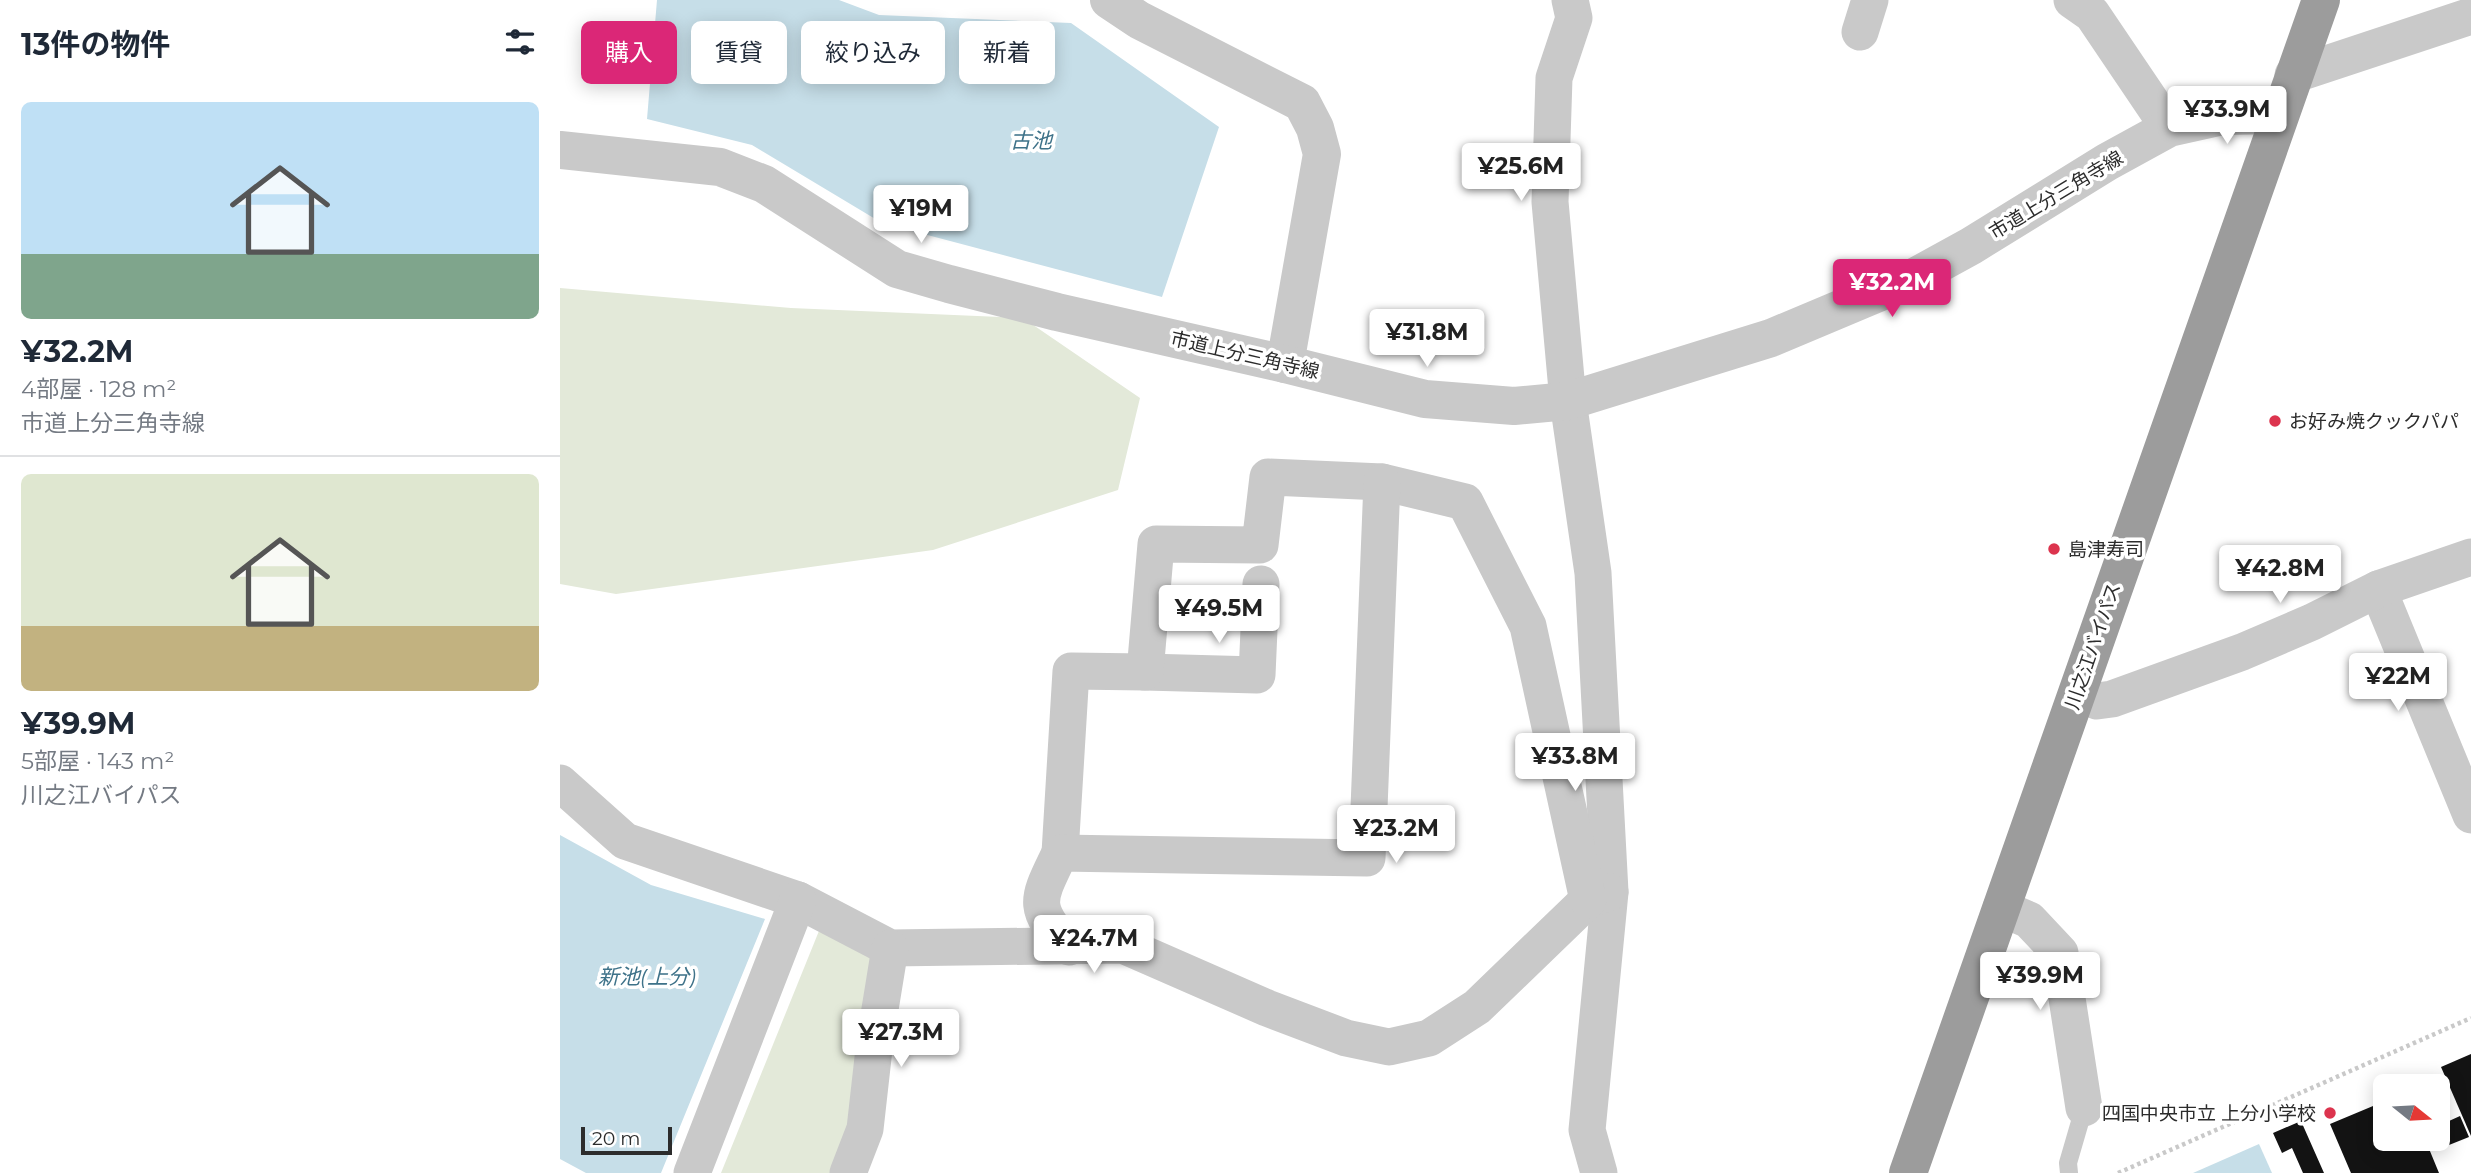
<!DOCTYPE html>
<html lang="ja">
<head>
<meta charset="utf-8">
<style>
  :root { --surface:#fff; --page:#f6f6f7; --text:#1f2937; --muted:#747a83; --line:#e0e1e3; --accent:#db2777 }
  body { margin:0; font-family:Montserrat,"Noto Sans JP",sans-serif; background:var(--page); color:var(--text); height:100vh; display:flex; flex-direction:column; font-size:26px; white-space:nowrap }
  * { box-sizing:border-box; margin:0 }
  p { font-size:23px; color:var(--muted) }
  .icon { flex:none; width:38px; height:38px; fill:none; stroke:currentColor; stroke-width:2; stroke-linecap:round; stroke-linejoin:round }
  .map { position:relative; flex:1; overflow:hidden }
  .details { display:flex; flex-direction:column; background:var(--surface); width:560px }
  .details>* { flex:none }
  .banner { position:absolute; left:21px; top:21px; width:665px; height:63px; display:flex; gap:14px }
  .needle { width:46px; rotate:108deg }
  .controls { position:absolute; left:1813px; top:1074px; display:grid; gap:14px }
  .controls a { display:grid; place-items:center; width:77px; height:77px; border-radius:10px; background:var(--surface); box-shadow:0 4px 18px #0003; font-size:35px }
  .scale { position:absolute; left:21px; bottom:18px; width:91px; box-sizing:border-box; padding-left:7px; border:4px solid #2c2c2c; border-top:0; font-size:19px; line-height:24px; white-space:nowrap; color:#2c2c2c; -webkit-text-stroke:5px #fff; paint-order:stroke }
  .price { position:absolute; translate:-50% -60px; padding:0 16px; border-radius:7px; background:#fff; color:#222; font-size:23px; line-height:46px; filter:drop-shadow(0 2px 4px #0008) }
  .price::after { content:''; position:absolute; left:50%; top:42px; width:21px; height:16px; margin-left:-10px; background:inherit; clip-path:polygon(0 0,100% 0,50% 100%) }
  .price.on { background:var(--accent); color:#fff }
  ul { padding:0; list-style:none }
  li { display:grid; align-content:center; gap:14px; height:371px; padding:0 21px }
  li+li { border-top:2px solid var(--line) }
  li span { display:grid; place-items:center; height:217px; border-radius:10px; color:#555 }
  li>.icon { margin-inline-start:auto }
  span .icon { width:126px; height:126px; fill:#fffc; stroke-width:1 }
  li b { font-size:30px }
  h2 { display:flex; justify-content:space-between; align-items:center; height:84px; padding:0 21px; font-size:30px }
  .tag { padding:0 24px; border-radius:10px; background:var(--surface); box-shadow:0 4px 18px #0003; font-size:24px; line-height:63px }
  .tag.on { background:var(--accent); color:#fff }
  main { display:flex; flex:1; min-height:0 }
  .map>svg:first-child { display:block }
  .green { fill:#e3e9d9 }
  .water { fill:#c6dee8 }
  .building { fill:#131313 }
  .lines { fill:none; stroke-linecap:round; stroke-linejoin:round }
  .path { stroke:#c9c9c9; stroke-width:4.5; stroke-dasharray:3.5 3.5; stroke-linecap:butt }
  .service { stroke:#c9c9c9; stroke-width:18 }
  .minor { stroke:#c9c9c9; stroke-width:37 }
  .tertiary { stroke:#c9c9c9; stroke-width:38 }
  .trunk { stroke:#9c9c9c; stroke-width:38 }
  .poi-dot { fill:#dc344e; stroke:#fff; stroke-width:2.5 }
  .labels { text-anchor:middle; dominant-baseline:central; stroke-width:7; stroke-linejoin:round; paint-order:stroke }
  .street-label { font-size:19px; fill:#2c2c2c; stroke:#fff }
  .poi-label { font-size:19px; fill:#2c2c2c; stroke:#fff; text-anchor:start }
  .water-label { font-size:21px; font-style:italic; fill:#3e7289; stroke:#fff }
</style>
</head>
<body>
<main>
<section class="details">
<h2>13件の物件<svg class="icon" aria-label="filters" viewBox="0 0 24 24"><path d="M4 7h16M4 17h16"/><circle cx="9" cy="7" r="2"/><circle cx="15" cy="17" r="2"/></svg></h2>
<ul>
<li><span style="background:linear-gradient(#bfe0f5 70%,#7fa58c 0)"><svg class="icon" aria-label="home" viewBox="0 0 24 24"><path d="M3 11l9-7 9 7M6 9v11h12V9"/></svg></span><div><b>¥32.2M</b><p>4部屋 · 128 m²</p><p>市道上分三角寺線</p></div></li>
<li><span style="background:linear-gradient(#dfe7d0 70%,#c2b280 0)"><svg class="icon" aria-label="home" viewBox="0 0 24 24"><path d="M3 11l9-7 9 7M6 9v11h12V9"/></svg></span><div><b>¥39.9M</b><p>5部屋 · 143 m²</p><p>川之江バイパス</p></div></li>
</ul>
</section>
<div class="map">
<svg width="1911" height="1173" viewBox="0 0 1911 1173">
  <rect width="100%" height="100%" fill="#fff"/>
  <g class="green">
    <path d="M0,288L231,308L463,318L580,398L558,490L373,550L56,594L0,584Z"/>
    <path d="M263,921L322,953L283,1173H161Z"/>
  </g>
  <g class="water">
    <path d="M97,0H279L319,15L511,23L659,127L602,297L322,223L192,145L87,119Z"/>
    <path d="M0,835L91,885L205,919L101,1173H26L0,1159Z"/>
    <path d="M1699,1144L1712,1173H1633Z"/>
  </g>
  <g class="building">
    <path d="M1911,1054V1136L1881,1067Z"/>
    <path d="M1825,1101V1139H1865L1879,1173H1791L1770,1124Z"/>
    <path d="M1900,1116L1909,1137L1874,1151L1869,1139H1878V1126Z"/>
    <path d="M1741,1121L1764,1173H1743L1732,1148L1722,1153L1713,1133Z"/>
  </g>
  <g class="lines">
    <path class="path" d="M1558,1173L1911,1018"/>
    <path class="service" d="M1509,1173L1508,1163L1524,1108"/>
    <g class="minor">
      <path d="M1010,0L1014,18L994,78L990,202L1008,401L1033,573L1050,892L1027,1130L1039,1173"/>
      <path d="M1512,0L1532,14L1609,128"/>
      <path d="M1300,32L1310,0"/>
      <path d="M1733,75L1911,16"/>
      <path d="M1818,589L1911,815"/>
      <path d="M585,672L697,675L701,584"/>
      <path d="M1537,701L1552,699L1682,652L1752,622L1818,589L1911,557"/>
      <path d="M0,783L65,841L238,900L330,948L563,945L707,1008L786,1038L829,1047L869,1038L917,1007L1028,900L1050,892"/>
      <path d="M500,853L511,671L585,672L596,544L700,545L708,477L822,482L905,502L968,626L1028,900"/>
      <path d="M1441,908L1469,920L1500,953L1524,1108"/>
      <path d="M509,947C470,907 478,899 500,853L807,858L822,482"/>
      <path d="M132,1173L238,900"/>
      <path d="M288,1173L305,1129L315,1040L330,948"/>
    </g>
    <g class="tertiary">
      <path d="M549,0L579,20L742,103L755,128L762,154L725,364"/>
      <path d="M0,150L160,167L204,184L337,269L389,284L497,312L725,364L865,399L954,406L1008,401L1211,338L1349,280L1411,246L1547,162L1609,128L1663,116L1719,115"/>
    </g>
    <path class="trunk" d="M1348,1173L1761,0"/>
  </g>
  <g class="poi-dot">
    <circle cx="1715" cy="421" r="7"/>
    <circle cx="1494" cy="549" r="7"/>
    <circle cx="1770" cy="1113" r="7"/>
  </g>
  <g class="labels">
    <g class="street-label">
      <text transform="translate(1496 195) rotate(-31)">市道上分三角寺線</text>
      <text transform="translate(685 355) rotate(13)">市道上分三角寺線</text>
      <text transform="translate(1533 646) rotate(-71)">川之江バイパス</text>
    </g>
    <g class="poi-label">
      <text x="1729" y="421">お好み焼クックパパ</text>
      <text x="1508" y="549">島津寿司</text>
      <text x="1756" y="1113" text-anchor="end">四国中央市立 上分小学校</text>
    </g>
    <g class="water-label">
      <text x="471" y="140">古池</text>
      <text x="87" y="976">新池(上分)</text>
    </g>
  </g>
</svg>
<div class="controls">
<a><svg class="needle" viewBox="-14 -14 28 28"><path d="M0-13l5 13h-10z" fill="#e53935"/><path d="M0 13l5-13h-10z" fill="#747a83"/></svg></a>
</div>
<div class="scale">20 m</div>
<b class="price" style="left:1667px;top:146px">¥33.9M</b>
<b class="price" style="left:961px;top:203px">¥25.6M</b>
<b class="price" style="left:361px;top:245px">¥19M</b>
<b class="price on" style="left:1332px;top:319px">¥32.2M</b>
<b class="price" style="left:867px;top:369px">¥31.8M</b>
<b class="price" style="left:1720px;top:605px">¥42.8M</b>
<b class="price" style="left:659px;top:645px">¥49.5M</b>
<b class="price" style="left:1838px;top:713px">¥22M</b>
<b class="price" style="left:1015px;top:793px">¥33.8M</b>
<b class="price" style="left:836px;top:865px">¥23.2M</b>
<b class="price" style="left:534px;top:975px">¥24.7M</b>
<b class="price" style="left:1480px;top:1012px">¥39.9M</b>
<b class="price" style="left:341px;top:1069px">¥27.3M</b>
<div class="banner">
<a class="tag on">購入</a>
<a class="tag">賃貸</a>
<a class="tag">絞り込み</a>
<a class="tag">新着</a>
</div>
</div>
</main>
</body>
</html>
